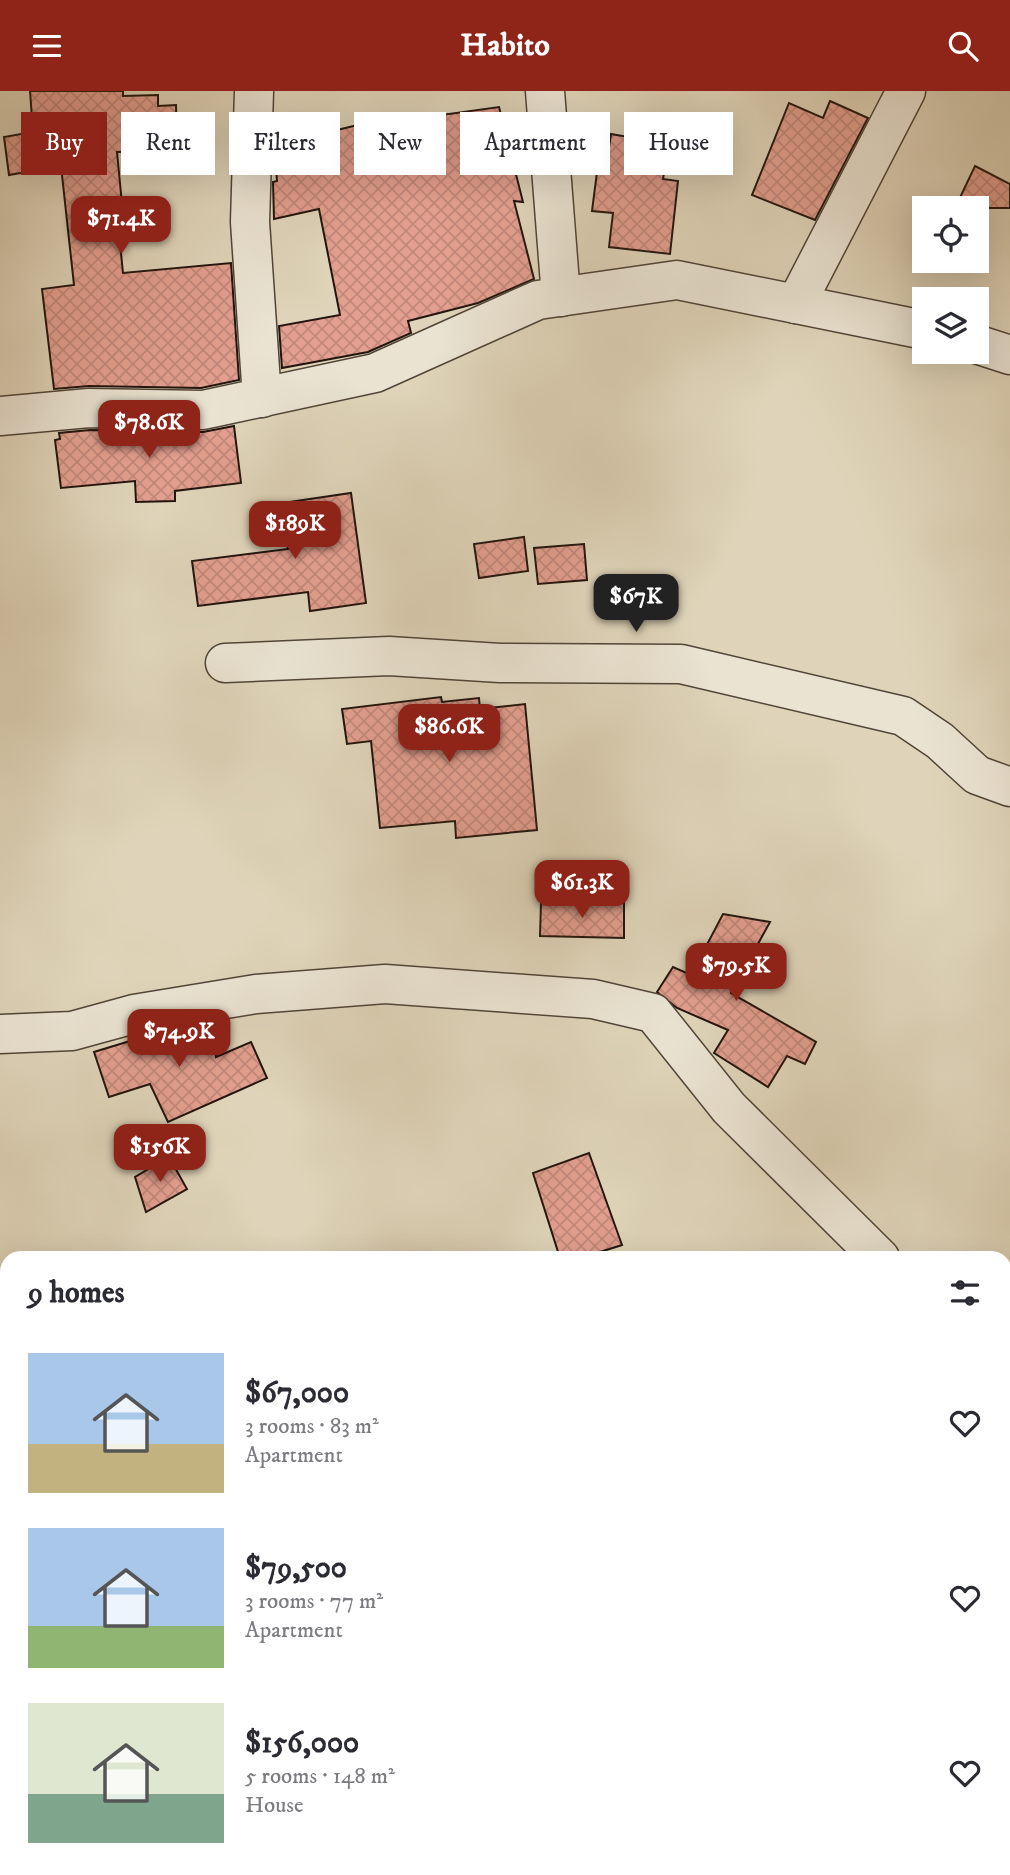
<!DOCTYPE html>
<html lang="en">
<head>
<meta charset="utf-8">
<style>
  :root { --surface:#fff; --page:#f2f2f3; --text:#2b2b33; --muted:#7c7c81; --accent:#8f2418 }
  body { margin:0; font-family:"IM FELL DW Pica",serif; background:var(--page); color:var(--text); height:100vh; display:flex; flex-direction:column; font-size:26px; white-space:nowrap }
  * { box-sizing:border-box; margin:0 }
  p { font-size:23px; color:var(--muted) }
  .icon { flex:none; width:38px; height:38px; fill:none; stroke:currentColor; stroke-width:2; stroke-linecap:round; stroke-linejoin:round }
  .map { position:relative; flex:1; overflow:hidden }
  .details { position:absolute; left:0px; top:1160px; width:1012px; height:625px; display:flex; flex-direction:column; background:var(--surface); border-radius:21px 21px 0 0; box-shadow:0 7px 28px #0002 }
  .details>* { flex:none }
  .hud { position:absolute; left:21px; top:21px; width:970px; height:63px; display:flex; gap:14px }
  .controls { position:absolute; left:912px; top:105px; display:grid; gap:14px }
  .controls a { display:grid; place-items:center; width:77px; height:77px; border-radius:0px; background:var(--surface); box-shadow:0 7px 28px #0002; font-size:35px }
  .price { position:absolute; translate:-50% -60px; padding:0 16px; border-radius:14px; background:var(--accent); color:#fff; font-size:23px; line-height:46px; filter:drop-shadow(0 2px 4px #0008) }
  .price::after { content:''; position:absolute; left:50%; top:42px; width:21px; height:16px; margin-left:-10px; background:inherit; clip-path:polygon(0 0,100% 0,50% 100%) }
  .price.active { background:#222; color:#fff }
  ul { padding:0; list-style:none }
  li { display:flex; align-items:center; gap:21px; height:175px; padding:0 28px }
  li span { display:grid; place-items:center; flex:none; width:196px; height:140px; border-radius:0px; color:#555 }
  li>.icon { margin-inline-start:auto }
  span .icon { width:84px; height:84px; fill:#fffc; stroke-width:1 }
  li b { font-size:30px }
  h2 { display:flex; justify-content:space-between; align-items:center; height:84px; padding:0 28px; font-size:30px }
  .tag { padding:0 24px; border-radius:0px; background:var(--surface); box-shadow:0 7px 28px #0002; font-size:24px; line-height:63px }
  .tag.active { background:var(--accent); color:#fff }
  header { display:flex; justify-content:space-between; align-items:center; height:91px; padding:0 28px; background:var(--accent); color:#fff; font-size:32px; font-weight:700 }
  .map>svg:first-child { display:block }
  .building { fill:url(#building-cross-hatch); stroke:#22150d; stroke-width:2 }
  .lines { fill:none; stroke-linecap:round; stroke-linejoin:round }
  .minor-casing { stroke:#514538; stroke-width:41 }
  .minor { stroke:#eae3d2; stroke-width:38 }
</style>
</head>
<body>
<header><svg class="icon" aria-label="menu" viewBox="0 0 24 24"><path d="M4 6h16M4 12h16M4 18h16"/></svg>Habito<svg class="icon" aria-label="search" viewBox="0 0 24 24"><circle cx="10" cy="10" r="6"/><path d="M15 15l6 6"/></svg></header>
<div class="map">
<svg width="1010" height="1784" viewBox="0 0 1010 1784">
  <defs>
    <pattern id="building-cross-hatch" width="8" height="8" patternUnits="userSpaceOnUse" patternTransform="scale(1.75)"><rect width="8" height="8" fill="#e39f8f"/><path d="M0 0l8 8M0 8l8-8" fill="none" stroke="#c2887a"/></pattern>
  </defs>
  <rect width="100%" height="100%" fill="#dfd4b9"/>
  <filter id="stains"><feTurbulence type="fractalNoise" baseFrequency=".00286" numOctaves="4"/><feColorMatrix values="0 0 0 0 .2 0 0 0 0 .09 0 0 0 0 .02 0 0 0 .5 -.17"/></filter>
  <radialGradient id="worn" r=".72"><stop offset=".6" stop-color="#630" stop-opacity="0"/><stop offset="1" stop-color="#630" stop-opacity=".3"/></radialGradient>
  <g class="building">
    <path d="M30,0H123V5L158,4V15L176,14L177,60L117,61L122,113H116L123,182L231,172L239,289L201,297L89,295L54,298L42,198L74,194L61,75L9,84L4,46L33,41Z"/>
    <path d="M830,10L868,27L815,129L752,104L789,12L823,27Z"/>
    <path d="M499,16L523,111L514,110L534,188L478,212L408,230L411,242L368,261L282,277L279,235L340,224L319,118L274,128L273,91L277,90L274,54L404,23L406,29Z"/>
    <path d="M611,43L669,53L663,88L678,90L670,163L609,156L613,122L592,120L597,81L605,82Z"/>
    <path d="M975,75L1010,93V117H955Z"/>
    <path d="M234,335L241,392L175,400V410L136,411L135,390L61,397L55,349L60,348L59,342L90,339L203,341Z"/>
    <path d="M351,402L366,512L310,520L308,501L198,515L192,470L288,458L282,412Z"/>
    <path d="M524,446L528,480L479,487L474,453Z"/>
    <path d="M584,453L587,489L538,493L534,457Z"/>
    <path d="M441,606L442,611L479,607L480,618L525,613L537,739L456,747L455,730L380,737L371,650L347,653L342,618Z"/>
    <path d="M541,811L624,812V847L540,845Z"/>
    <path d="M723,823L770,831L731,902L816,951L805,973L787,965L768,996L714,962L728,939L677,917L657,901L673,876L691,884Z"/>
    <path d="M214,936L216,966L251,951L267,987L168,1031L150,993L109,1006L94,961L153,943Z"/>
    <path d="M589,1062L622,1154L581,1167H560L533,1082Z"/>
    <path d="M169,1066L187,1098L146,1121L135,1086Z"/>
  </g>
  <g class="lines">
    <defs>
      <g id="minor">
        <path d="M254,0L250,131L262,307"/>
        <path d="M545,0L561,206"/>
        <path d="M796,213L906,0"/>
        <path d="M976,253L1010,264"/>
        <path d="M0,325L89,317L203,319L375,282L538,209L677,189L924,239"/>
        <path d="M225,572L389,565L500,572L681,573L903,625L940,650L977,684L1010,696"/>
        <path d="M0,943L72,940L134,923L256,903L385,893L593,908L653,922L729,1017L880,1167"/>
        <path d="M1004,1244H1010"/>
        <path d="M197,1778L198,1784"/>
        <path d="M602,1784L604,1778"/>
      </g>
    </defs>
    <use href="#minor" class="minor-casing"/>
    <use href="#minor" class="minor"/>
  </g>
  <rect width="100%" height="100%" filter="url(#stains)"/>
  <rect width="100%" height="100%" fill="url(#worn)"/>
</svg>
<div class="controls">
<a><svg class="icon" aria-label="locate" viewBox="0 0 24 24"><circle cx="12" cy="12" r="6"/><path d="M12 2v4M12 18v4M2 12h4M18 12h4"/></svg></a>
<a><svg class="icon" aria-label="layers" viewBox="0 0 24 24"><path d="M12 4l9 5-9 5-9-5zM3 14l9 5 9-5"/></svg></a>
</div>
<b class="price" style="left:121px;top:165px">$71.4K</b>
<b class="price" style="left:149px;top:369px">$78.6K</b>
<b class="price" style="left:295px;top:470px">$189K</b>
<b class="price active" style="left:636px;top:543px">$67K</b>
<b class="price" style="left:449px;top:673px">$86.6K</b>
<b class="price" style="left:582px;top:829px">$61.3K</b>
<b class="price" style="left:736px;top:912px">$79.5K</b>
<b class="price" style="left:179px;top:978px">$74.9K</b>
<b class="price" style="left:160px;top:1093px">$156K</b>
<div class="hud">
<a class="tag active">Buy</a>
<a class="tag">Rent</a>
<a class="tag">Filters</a>
<a class="tag">New</a>
<a class="tag">Apartment</a>
<a class="tag">House</a>
</div>
<section class="details">
<h2>9 homes<svg class="icon" aria-label="filters" viewBox="0 0 24 24"><path d="M4 7h16M4 17h16"/><circle cx="9" cy="7" r="2"/><circle cx="15" cy="17" r="2"/></svg></h2>
<ul>
<li><span style="background:linear-gradient(#a9c7e8 65%,#c2b280 0)"><svg class="icon" aria-label="home" viewBox="0 0 24 24"><path d="M3 11l9-7 9 7M6 9v11h12V9"/></svg></span><div><b>$67,000</b><p>3 rooms · 83 m²</p><p>Apartment</p></div><svg class="icon" aria-label="heart" viewBox="0 0 24 24"><path d="M12 20l-8-8c-3-5 5-10 8-4 3-6 11-1 8 4z"/></svg></li>
<li><span style="background:linear-gradient(#a9c7e8 70%,#8fb573 0)"><svg class="icon" aria-label="home" viewBox="0 0 24 24"><path d="M3 11l9-7 9 7M6 9v11h12V9"/></svg></span><div><b>$79,500</b><p>3 rooms · 77 m²</p><p>Apartment</p></div><svg class="icon" aria-label="heart" viewBox="0 0 24 24"><path d="M12 20l-8-8c-3-5 5-10 8-4 3-6 11-1 8 4z"/></svg></li>
<li><span style="background:linear-gradient(#dfe7d0 65%,#7fa58c 0)"><svg class="icon" aria-label="home" viewBox="0 0 24 24"><path d="M3 11l9-7 9 7M6 9v11h12V9"/></svg></span><div><b>$156,000</b><p>5 rooms · 148 m²</p><p>House</p></div><svg class="icon" aria-label="heart" viewBox="0 0 24 24"><path d="M12 20l-8-8c-3-5 5-10 8-4 3-6 11-1 8 4z"/></svg></li>
</ul>
</section>
</div>
</body>
</html>
